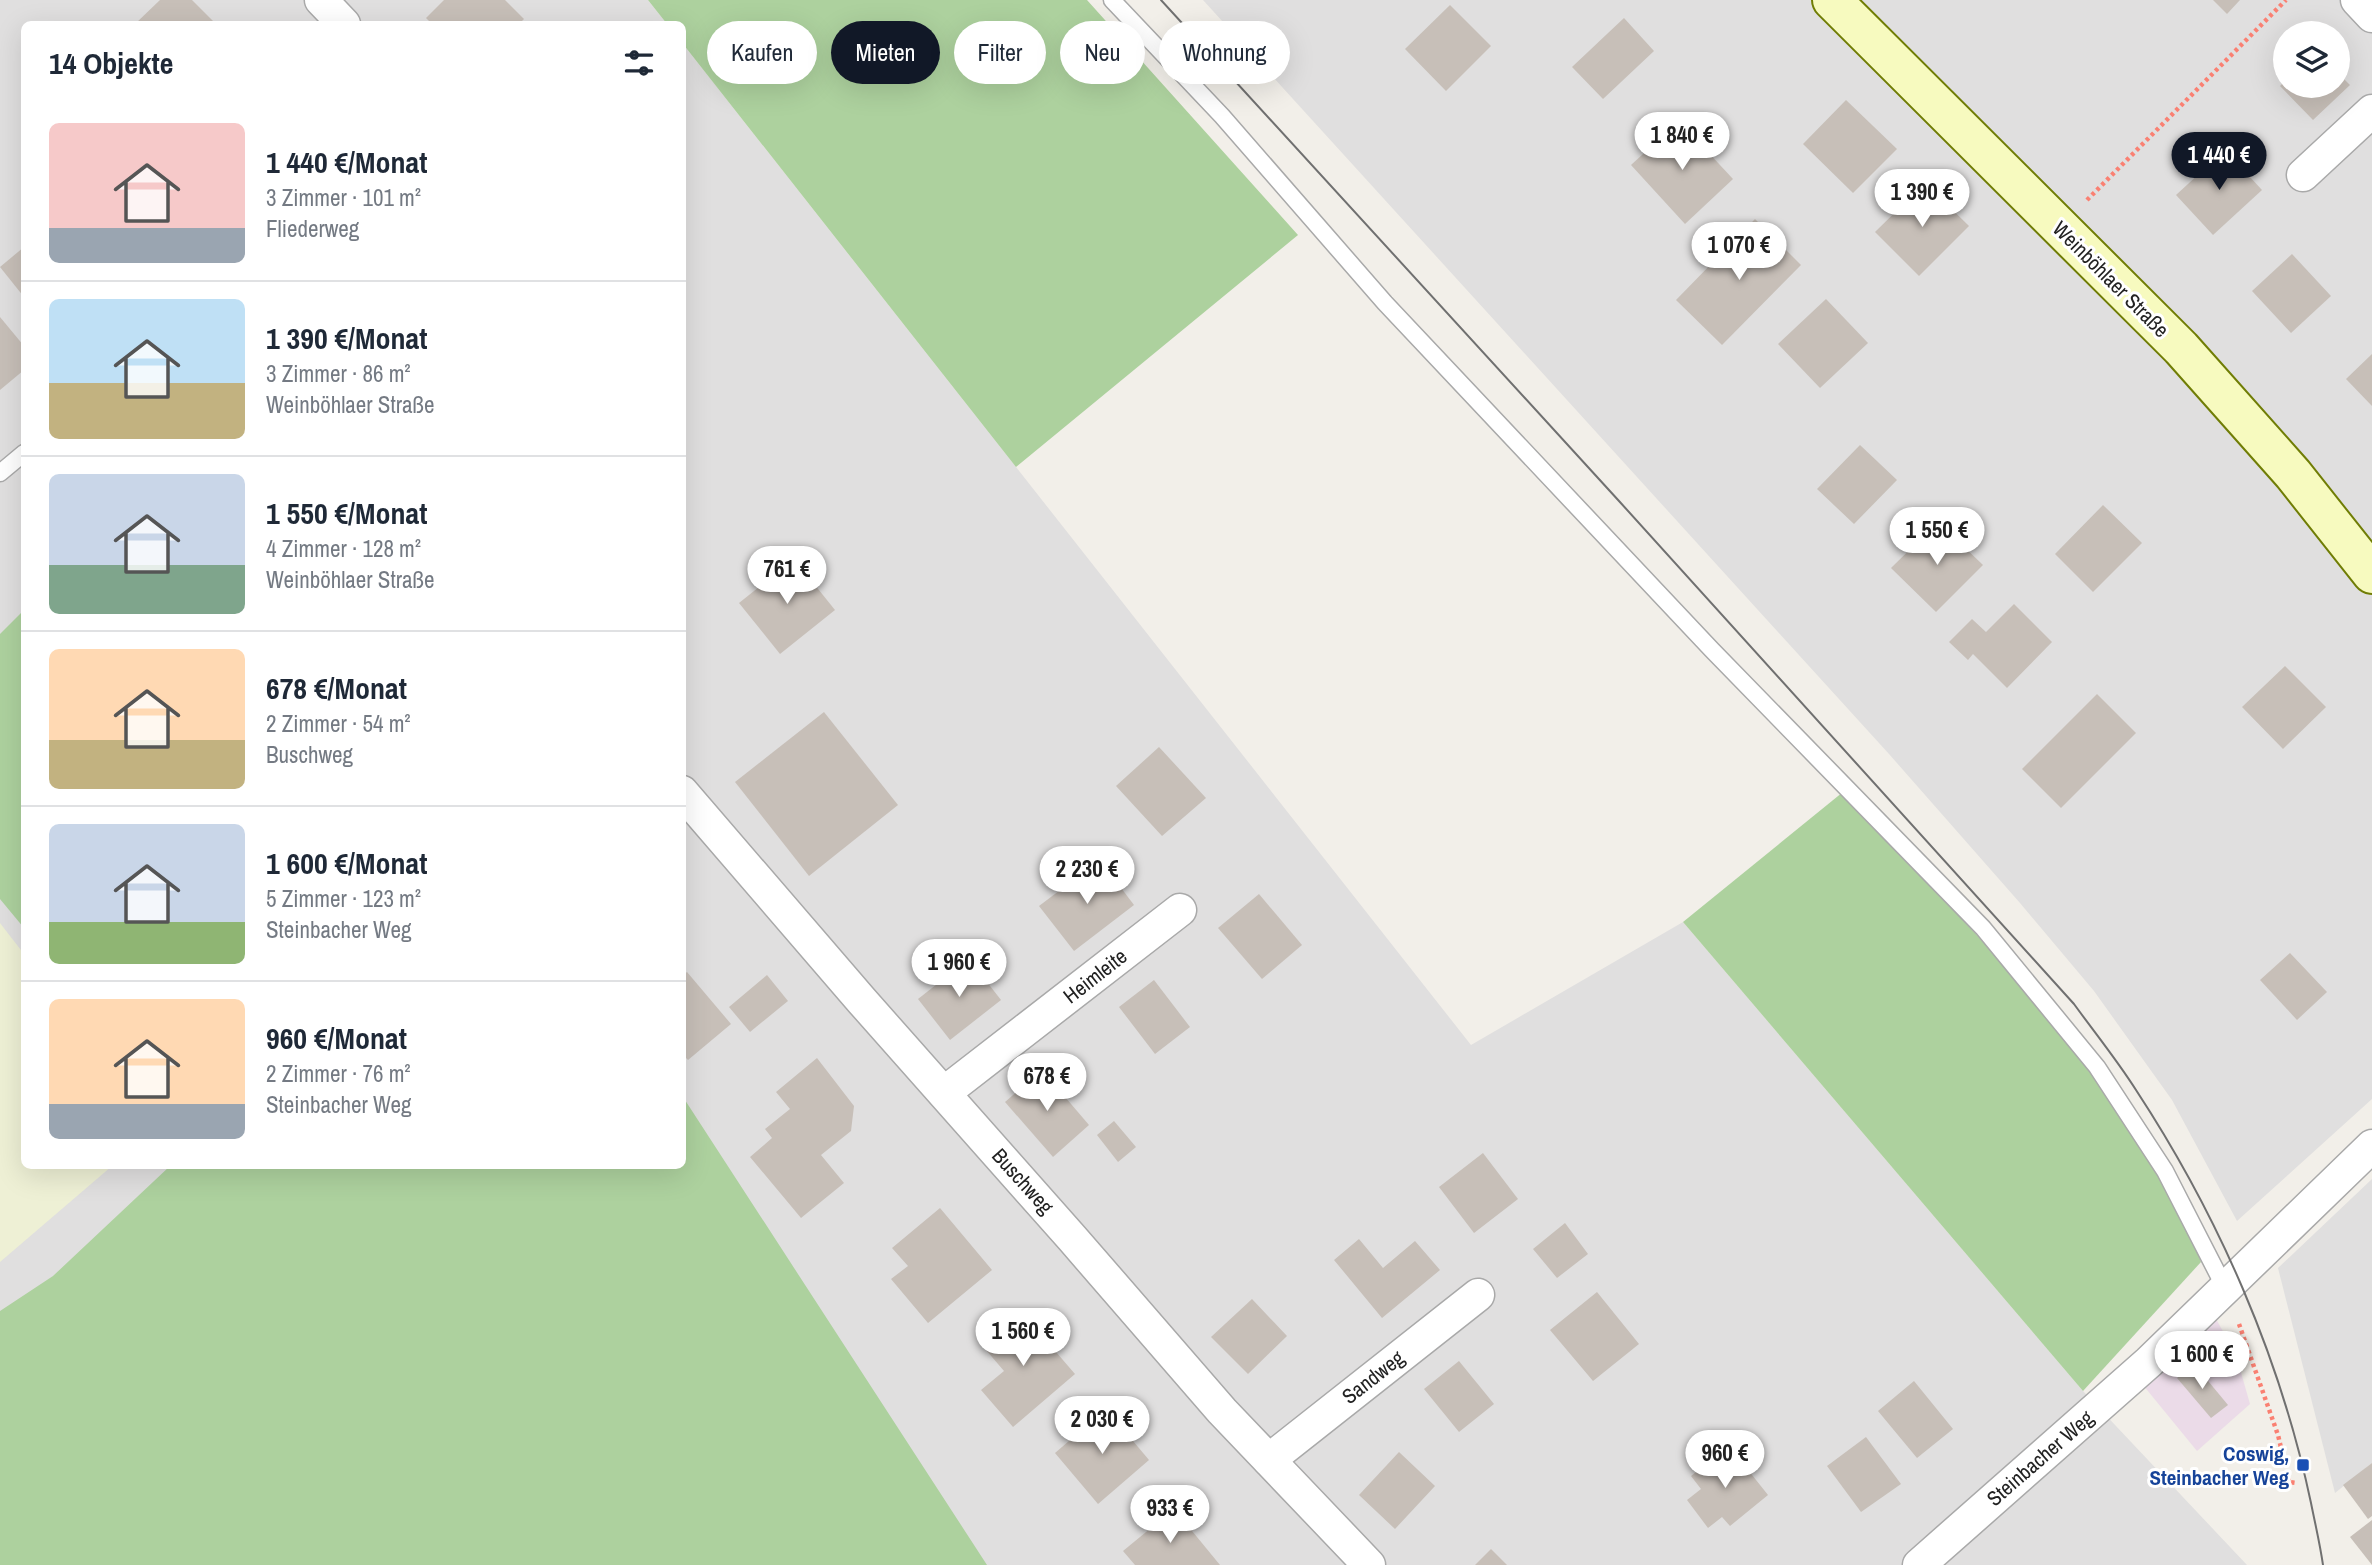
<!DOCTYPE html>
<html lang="de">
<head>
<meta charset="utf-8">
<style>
  :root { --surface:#fff; --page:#f2f2f3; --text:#1f2937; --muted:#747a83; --line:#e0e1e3; --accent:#111827 }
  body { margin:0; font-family:"Archivo Narrow",sans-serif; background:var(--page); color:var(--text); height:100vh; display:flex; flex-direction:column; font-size:26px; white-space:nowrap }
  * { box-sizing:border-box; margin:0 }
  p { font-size:23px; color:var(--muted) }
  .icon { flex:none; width:38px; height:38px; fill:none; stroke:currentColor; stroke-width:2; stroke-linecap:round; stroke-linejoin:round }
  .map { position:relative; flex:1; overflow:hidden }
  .sheet { position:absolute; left:21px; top:21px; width:665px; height:1148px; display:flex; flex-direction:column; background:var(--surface); border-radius:10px; box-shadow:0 7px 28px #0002 }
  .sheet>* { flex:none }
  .hud { position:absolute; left:707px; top:21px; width:665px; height:63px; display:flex; gap:14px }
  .buttons { position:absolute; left:2273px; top:21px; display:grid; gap:14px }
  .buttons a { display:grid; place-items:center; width:77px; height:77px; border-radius:50%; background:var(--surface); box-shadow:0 7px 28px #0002; font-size:35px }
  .price { position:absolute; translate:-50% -60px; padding:0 16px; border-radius:24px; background:#fff; color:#222; font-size:23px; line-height:46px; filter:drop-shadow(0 2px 4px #0008) }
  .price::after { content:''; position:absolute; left:50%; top:42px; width:21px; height:16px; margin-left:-10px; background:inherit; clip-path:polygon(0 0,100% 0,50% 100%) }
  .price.current { background:var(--accent); color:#fff }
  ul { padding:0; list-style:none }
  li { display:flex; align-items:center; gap:21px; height:175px; padding:0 28px }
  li+li { border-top:2px solid var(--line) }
  li span { display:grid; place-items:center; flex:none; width:196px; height:140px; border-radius:10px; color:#555 }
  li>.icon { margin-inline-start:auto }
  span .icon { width:84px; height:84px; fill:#fffc; stroke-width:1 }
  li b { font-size:30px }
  h2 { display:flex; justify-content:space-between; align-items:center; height:84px; padding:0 28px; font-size:30px }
  .pill { padding:0 24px; border-radius:32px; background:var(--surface); box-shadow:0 7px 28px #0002; font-size:24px; line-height:63px }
  .pill.current { background:var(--accent); color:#fff }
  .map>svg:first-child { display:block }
  .residential { fill:#e0dfdf; fill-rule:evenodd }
  .industrial { fill:#ebdbe8 }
  .farmland { fill:#eef0d5 }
  .forest { fill:#add19e }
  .building { fill:#c7bfb8 }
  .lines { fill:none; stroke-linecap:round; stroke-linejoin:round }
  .lane-casing { stroke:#a9a9a9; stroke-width:19 }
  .street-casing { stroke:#a9a9a9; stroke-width:35 }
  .secondary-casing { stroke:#707d05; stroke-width:42 }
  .path { stroke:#fa8072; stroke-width:4.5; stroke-dasharray:3.5 3.5; stroke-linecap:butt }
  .lane { stroke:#fff; stroke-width:16 }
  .street { stroke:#fff; stroke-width:32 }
  .secondary { stroke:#f7fabf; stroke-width:38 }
  .tram { stroke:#707070; stroke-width:2 }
  .transit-dot { fill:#1a4fb4; stroke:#fff; stroke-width:2.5 }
  .labels { text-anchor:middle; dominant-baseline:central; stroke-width:6; stroke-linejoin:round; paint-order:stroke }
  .street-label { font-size:21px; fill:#222; stroke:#fff }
  .transit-label { font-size:21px; font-weight:bold; fill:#164399; stroke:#fff; text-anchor:end }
</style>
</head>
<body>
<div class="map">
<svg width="2372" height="1565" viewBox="0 0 2372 1565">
  <rect width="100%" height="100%" fill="#f2efe9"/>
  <g class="residential">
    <path d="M0,0H648L667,24H24V1166H682L683,44L1471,1045L1683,922L2083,1391L2247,1565H0Z"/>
    <path d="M1203,0H2372V1099L2237,1221L2172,1100L2094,991L2020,903L1889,754ZM2286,33H2338V86H2286Z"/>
    <path d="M2372,1179V1463L2335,1493L2278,1268Z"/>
  </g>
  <path class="industrial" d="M2215,1317L2236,1355L2250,1404L2197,1451L2143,1385Z"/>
  <path class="farmland" d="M0,923L24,954V1166H112L0,1262Z"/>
  <g class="forest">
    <path d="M648,0H1087L1298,235L1016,467L683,44L682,24H667Z"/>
    <path d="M24,610V928L0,899V634Z"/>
    <path d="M1843,792L2060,1024L2119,1105L2184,1216L2201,1262L2083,1391L1683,922Z"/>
    <path d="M683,1097L987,1565H0V1311L53,1276L170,1166H682Z"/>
  </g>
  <g class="building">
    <path d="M160,0H192L216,24H135Z"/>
    <path d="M444,0H505L524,19L519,24H432L426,18Z"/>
    <path d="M2213,0H2240L2227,14Z"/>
    <path d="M1450,5L1491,46L1446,91L1405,49Z"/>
    <path d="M1624,18L1654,51L1603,99L1572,67Z"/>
    <path d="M2338,73L2350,85L2313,120L2280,86L2286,80V86H2338Z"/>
    <path d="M1846,100L1897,149L1853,193L1803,144Z"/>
    <path d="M1679,121L1733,179L1685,224L1631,165Z"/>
    <path d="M2225,150L2262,190L2213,235L2176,195Z"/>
    <path d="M1925,183L1969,226L1919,276L1875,232Z"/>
    <path d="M1755,219L1801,265L1722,345L1676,300Z"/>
    <path d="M24,247V297L0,267Z"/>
    <path d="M2292,254L2331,296L2291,333L2252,291Z"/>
    <path d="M1826,299L1868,343L1820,388L1778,344Z"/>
    <path d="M0,317L24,346V370L0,390Z"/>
    <path d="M2372,354V406L2346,379Z"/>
    <path d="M1860,445L1897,480L1854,524L1817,489Z"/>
    <path d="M2103,505L2142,543L2093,592L2055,554Z"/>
    <path d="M1938,522L1983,565L1936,612L1891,568Z"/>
    <path d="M794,559L835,610L780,654L739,603Z"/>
    <path d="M2014,604L2052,642L2007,688L1973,654L1968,660L1949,642L1972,619L1986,632Z"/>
    <path d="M2285,666L2326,707L2283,749L2242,707Z"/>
    <path d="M2097,694L2136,733L2061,808L2022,769Z"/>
    <path d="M824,712L898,805L809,876L735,782Z"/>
    <path d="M1159,747L1206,798L1162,836L1116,786Z"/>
    <path d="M1100,860L1134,905L1074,951L1039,906Z"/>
    <path d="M1259,894L1302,945L1262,979L1218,928Z"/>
    <path d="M2290,953L2327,992L2297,1020L2260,980Z"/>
    <path d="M969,959L1001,1000L950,1040L918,999Z"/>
    <path d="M687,972L731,1024L688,1060L682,1054V976Z"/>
    <path d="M767,975L788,1001L750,1032L729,1007Z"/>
    <path d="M1154,980L1190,1027L1155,1054L1119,1007Z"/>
    <path d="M817,1058L854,1106L851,1131L821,1155L844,1183L801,1218L750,1157L772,1138L765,1129L790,1109L776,1092Z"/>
    <path d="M1042,1070L1089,1125L1053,1157L1005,1102Z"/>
    <path d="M1114,1121L1136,1147L1118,1162L1097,1135Z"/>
    <path d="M1483,1153L1518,1199L1474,1233L1439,1187Z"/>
    <path d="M940,1208L992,1270L928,1323L891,1279L908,1266L892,1248Z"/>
    <path d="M1565,1223L1588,1254L1557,1278L1533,1249Z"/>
    <path d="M1359,1239L1383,1268L1415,1241L1440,1270L1382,1318L1334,1260Z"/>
    <path d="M1597,1292L1639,1344L1593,1381L1550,1330Z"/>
    <path d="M1252,1299L1287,1336L1248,1374L1211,1337Z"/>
    <path d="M1019,1309L1075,1374L1013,1427L981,1390L1004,1371L980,1343Z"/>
    <path d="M1459,1361L1494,1404L1459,1432L1424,1389Z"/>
    <path d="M2194,1364L2228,1405L2211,1418L2177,1378Z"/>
    <path d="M1914,1381L1953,1429L1917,1458L1878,1411Z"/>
    <path d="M1106,1409L1149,1460L1098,1504L1055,1453Z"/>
    <path d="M1866,1437L1901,1484L1861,1512L1827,1466Z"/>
    <path d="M1729,1446L1768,1495L1730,1526L1722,1517L1708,1528L1687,1500L1701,1489L1691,1476Z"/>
    <path d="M1399,1452L1435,1486L1395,1529L1359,1495Z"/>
    <path d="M2372,1463V1516L2368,1519L2343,1485Z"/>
    <path d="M1174,1509L1220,1565H1135L1123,1551Z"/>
    <path d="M2372,1520V1565L2350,1537Z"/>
    <path d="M1491,1549L1507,1565H1475Z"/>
  </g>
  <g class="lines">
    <defs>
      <g id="lane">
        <path d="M1112,0L1222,116L1385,303L1712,650L1983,928L2097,1067L2165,1171L2225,1288"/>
        <path d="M0,473L24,453"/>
      </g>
      <g id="street">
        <path d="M321,0L344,24"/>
        <path d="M2357,0L2372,16"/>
        <path d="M2303,175L2372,111"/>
        <path d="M682,792L862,1001L1072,1238L1222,1411L1369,1565"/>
        <path d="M944,1093L1180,910"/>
        <path d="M1269,1460L1478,1295"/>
        <path d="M1919,1565L2149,1362L2372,1146"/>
      </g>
      <path id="secondary" d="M1832,0L2181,348L2293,474L2372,574"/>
    </defs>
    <use href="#lane" class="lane-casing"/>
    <use href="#street" class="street-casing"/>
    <use href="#secondary" class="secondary-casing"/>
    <g class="path">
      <path d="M2087,200L2286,0"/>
      <path d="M2239,1324L2278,1435L2289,1482L2297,1483"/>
    </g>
    <use href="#lane" class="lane"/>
    <use href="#street" class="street"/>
    <use href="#secondary" class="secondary"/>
    <path class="tram" d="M1161,0L1619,501L2074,1004C2095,1033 2117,1060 2136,1090C2218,1215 2280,1356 2311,1503C2315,1523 2320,1544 2323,1565"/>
  </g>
  <rect class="transit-dot" x="2296" y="1458" width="14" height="14" rx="3.5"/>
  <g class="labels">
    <g class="street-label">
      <text transform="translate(2111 279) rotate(45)">Weinböhlaer Straße</text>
      <text transform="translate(1095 976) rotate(-38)">Heimleite</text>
      <text transform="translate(1023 1181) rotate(48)">Buschweg</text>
      <text transform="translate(1373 1377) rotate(-38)">Sandweg</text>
      <text transform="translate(2040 1458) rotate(-41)">Steinbacher Weg</text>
    </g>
    <g class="transit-label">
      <text x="2289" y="1453">Coswig,<tspan x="2289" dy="24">Steinbacher Weg</tspan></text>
    </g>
  </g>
</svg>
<div class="buttons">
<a><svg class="icon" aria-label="layers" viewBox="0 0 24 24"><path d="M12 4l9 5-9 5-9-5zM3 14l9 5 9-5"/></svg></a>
</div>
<b class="price" style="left:1682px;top:172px">1 840 €</b>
<b class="price current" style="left:2219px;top:192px">1 440 €</b>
<b class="price" style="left:1922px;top:229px">1 390 €</b>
<b class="price" style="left:1739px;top:282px">1 070 €</b>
<b class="price" style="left:1937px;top:567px">1 550 €</b>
<b class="price" style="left:787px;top:606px">761 €</b>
<b class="price" style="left:1087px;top:906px">2 230 €</b>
<b class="price" style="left:959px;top:999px">1 960 €</b>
<b class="price" style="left:1047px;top:1113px">678 €</b>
<b class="price" style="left:1023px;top:1368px">1 560 €</b>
<b class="price" style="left:2202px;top:1391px">1 600 €</b>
<b class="price" style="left:1102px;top:1456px">2 030 €</b>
<b class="price" style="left:1725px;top:1490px">960 €</b>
<b class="price" style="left:1170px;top:1545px">933 €</b>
<div class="hud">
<a class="pill">Kaufen</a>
<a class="pill current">Mieten</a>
<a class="pill">Filter</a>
<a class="pill">Neu</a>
<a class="pill">Wohnung</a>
</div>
<section class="sheet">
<h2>14 Objekte<svg class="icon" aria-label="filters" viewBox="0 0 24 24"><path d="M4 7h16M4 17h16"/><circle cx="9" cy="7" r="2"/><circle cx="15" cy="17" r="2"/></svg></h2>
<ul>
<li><span style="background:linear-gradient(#f6c9c9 75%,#9aa5b1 0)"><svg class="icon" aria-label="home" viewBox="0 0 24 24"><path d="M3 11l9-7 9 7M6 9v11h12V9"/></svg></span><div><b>1 440 €/Monat</b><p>3 Zimmer · 101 m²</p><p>Fliederweg</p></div></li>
<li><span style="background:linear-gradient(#bfe0f5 60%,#c2b280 0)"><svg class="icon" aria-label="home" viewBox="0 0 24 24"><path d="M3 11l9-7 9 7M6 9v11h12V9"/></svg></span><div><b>1 390 €/Monat</b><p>3 Zimmer · 86 m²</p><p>Weinböhlaer Straße</p></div></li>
<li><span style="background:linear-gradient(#c9d6e8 65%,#7fa58c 0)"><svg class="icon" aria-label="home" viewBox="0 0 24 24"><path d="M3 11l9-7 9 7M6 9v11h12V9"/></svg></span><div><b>1 550 €/Monat</b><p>4 Zimmer · 128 m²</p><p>Weinböhlaer Straße</p></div></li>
<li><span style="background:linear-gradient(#ffd9b3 65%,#c2b280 0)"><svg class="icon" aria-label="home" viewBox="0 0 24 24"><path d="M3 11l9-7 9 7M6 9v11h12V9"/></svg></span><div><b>678 €/Monat</b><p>2 Zimmer · 54 m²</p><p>Buschweg</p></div></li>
<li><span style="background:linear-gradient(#c9d6e8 70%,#8fb573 0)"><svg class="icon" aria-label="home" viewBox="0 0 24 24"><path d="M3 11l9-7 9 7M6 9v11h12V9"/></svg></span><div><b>1 600 €/Monat</b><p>5 Zimmer · 123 m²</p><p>Steinbacher Weg</p></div></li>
<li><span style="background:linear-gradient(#ffd9b3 75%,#9aa5b1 0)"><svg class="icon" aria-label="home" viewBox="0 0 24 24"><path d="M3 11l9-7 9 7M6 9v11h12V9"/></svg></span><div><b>960 €/Monat</b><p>2 Zimmer · 76 m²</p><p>Steinbacher Weg</p></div></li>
</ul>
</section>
</div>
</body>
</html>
